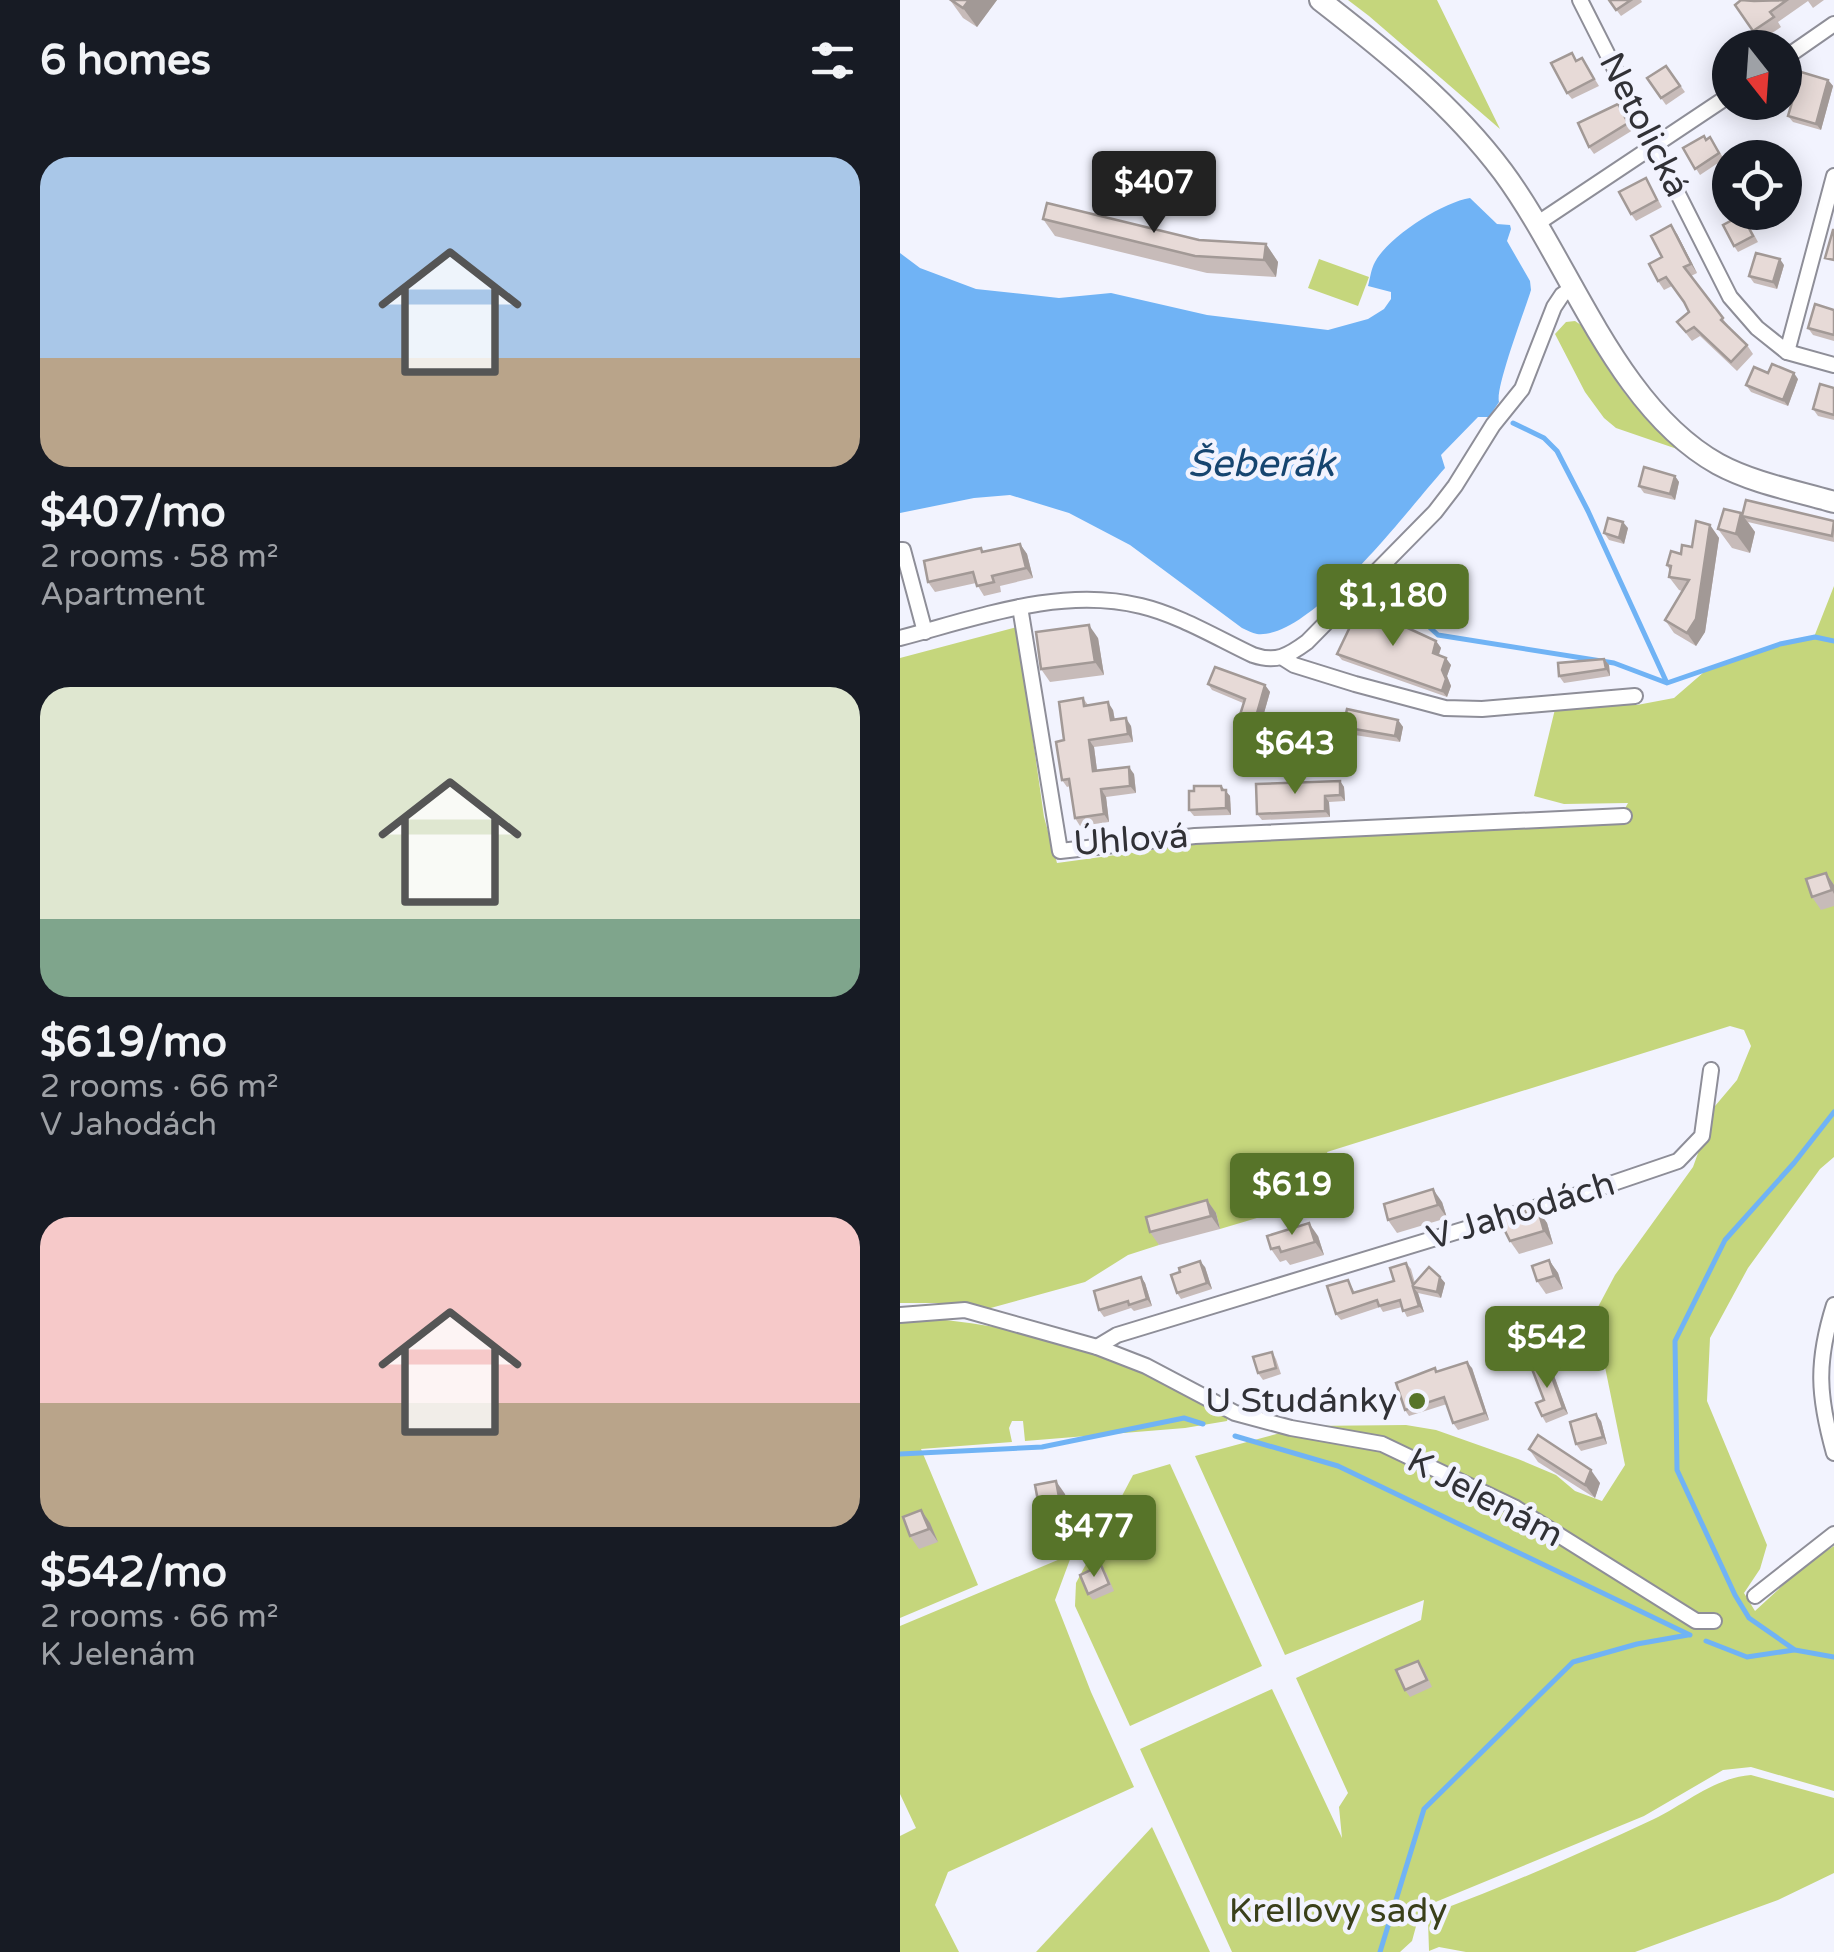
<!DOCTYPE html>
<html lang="en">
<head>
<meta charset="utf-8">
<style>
  :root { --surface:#171b24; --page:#242831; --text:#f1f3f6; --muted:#9ea1a6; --accent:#577429 }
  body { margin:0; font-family:"Varela Round",sans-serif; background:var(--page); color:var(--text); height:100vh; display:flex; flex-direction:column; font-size:38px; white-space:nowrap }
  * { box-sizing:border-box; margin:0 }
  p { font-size:32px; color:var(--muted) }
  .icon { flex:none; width:55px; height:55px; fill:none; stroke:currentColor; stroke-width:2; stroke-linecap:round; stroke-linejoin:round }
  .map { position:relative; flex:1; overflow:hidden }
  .details { display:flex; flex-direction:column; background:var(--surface); width:900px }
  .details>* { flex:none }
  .needle { width:65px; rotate:163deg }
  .tools { position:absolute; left:812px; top:30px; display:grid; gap:20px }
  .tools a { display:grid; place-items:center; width:90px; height:90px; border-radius:50%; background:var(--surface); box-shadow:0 5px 25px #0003; font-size:50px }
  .price { position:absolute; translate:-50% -85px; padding:0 22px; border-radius:10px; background:var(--accent); color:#fff; font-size:32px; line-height:65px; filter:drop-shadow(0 2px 5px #0008) }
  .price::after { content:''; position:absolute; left:50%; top:60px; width:30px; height:22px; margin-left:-15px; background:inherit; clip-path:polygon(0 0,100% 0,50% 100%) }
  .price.current { background:#222; color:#fff }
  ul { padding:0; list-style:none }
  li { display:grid; align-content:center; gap:20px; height:530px; padding:0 40px }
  li span { display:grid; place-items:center; height:310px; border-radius:30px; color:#555 }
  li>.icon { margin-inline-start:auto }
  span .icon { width:180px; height:180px; fill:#fffc; stroke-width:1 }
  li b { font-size:42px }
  h2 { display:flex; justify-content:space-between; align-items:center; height:120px; padding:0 40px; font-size:42px }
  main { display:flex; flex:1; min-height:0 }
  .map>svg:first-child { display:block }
  .green { fill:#c5d67c }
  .water { fill:#70b3f5 }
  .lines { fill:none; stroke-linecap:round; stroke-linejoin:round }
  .stream { stroke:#70b3f5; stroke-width:5 }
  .street-casing { stroke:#8e8e98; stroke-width:18 }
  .secondary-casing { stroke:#8e8e98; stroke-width:24 }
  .street { stroke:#fff; stroke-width:14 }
  .secondary { stroke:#fff; stroke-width:20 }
  .wall { fill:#c7bbb9 }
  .shaded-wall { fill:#a29996 }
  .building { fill:#e7dad7; stroke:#a29996; stroke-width:2.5 }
  .poi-dot { fill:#577429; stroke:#f2f3fe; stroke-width:4 }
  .labels { text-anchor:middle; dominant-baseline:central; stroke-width:9; stroke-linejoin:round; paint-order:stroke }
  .street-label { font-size:35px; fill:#313136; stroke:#f2f3fe }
  .poi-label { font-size:35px; fill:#313136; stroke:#f2f3fe; text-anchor:end }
  .park-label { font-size:35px; fill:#3a401a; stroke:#f2f3fe }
  .water-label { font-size:38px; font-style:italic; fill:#164570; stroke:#f2f3fe }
</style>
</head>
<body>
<main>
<section class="details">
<h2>6 homes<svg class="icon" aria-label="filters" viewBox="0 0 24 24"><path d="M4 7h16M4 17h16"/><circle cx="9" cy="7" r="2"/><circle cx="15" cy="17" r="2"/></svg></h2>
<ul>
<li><span style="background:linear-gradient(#a9c7e8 65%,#b9a48a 0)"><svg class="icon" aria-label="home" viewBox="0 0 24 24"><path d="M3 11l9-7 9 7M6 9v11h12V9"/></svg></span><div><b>$407/mo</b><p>2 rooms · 58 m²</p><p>Apartment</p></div></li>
<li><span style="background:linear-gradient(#dfe7d0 75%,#7fa58c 0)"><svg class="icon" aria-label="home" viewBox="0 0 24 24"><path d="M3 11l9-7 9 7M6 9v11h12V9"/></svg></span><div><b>$619/mo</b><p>2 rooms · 66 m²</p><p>V Jahodách</p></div></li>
<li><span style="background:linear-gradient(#f6c9c9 60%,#b9a48a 0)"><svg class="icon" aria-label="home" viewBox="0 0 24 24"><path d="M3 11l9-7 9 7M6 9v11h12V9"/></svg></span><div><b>$542/mo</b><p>2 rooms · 66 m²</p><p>K Jelenám</p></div></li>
</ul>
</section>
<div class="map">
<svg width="934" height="1952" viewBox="0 0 934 1952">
  <rect width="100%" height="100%" fill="#f2f3fe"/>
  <g class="green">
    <path d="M448,0H537L600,129L469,16Z"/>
    <path d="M419,259L469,277L458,306L408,288Z"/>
    <path d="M675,321L684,327C709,375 737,416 780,450L716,428L704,418L685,392L655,334L666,322Z"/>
    <path d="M934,586V1157L920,1169L848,1268L810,1338L807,1401L867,1545L860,1569L844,1593L855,1611L906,1564L934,1546V1791L851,1767L823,1770L744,1816L521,1908L512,1941L500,1952H332L240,1749L372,1689L442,1838L439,1807L448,1793L396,1678L521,1620L524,1600L385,1655L295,1456L406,1426L506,1425L536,1430L618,1459L656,1475L675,1491L702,1501L725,1465L696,1323L698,1307L715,1275L793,1167L815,1106L837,1080L851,1046L844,1030L830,1026L427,1152L444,1192L320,1229L316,1213L255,1230L259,1245L228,1255L185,1282L87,1309L65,1303H0V658L117,627L144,817L157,863L304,843L718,821L728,803L664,804L634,796L656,705H737L774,698L804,672L880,644L914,637Z"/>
    <path d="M24,1318C93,1323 161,1339 226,1363C262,1377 295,1399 328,1417L327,1421L285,1428L125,1441L123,1421H112L109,1428L112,1442L21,1449L78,1585L0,1618V1320Z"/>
    <path d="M270,1464L362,1666L230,1726L175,1606L176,1583L233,1475Z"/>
    <path d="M172,1554L155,1600L191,1692L234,1787L48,1872L35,1905L59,1952H0V1836L16,1828L0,1794V1626Z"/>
    <path d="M851,1775L934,1798V1873L878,1900L735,1952H566L539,1947L529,1951L528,1920L538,1911C611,1884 683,1852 754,1819C787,1803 814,1778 851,1775Z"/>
    <path d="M252,1827L310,1952H136Z"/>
  </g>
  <path class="water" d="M570,198L597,224L610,225L611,229L607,241L630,281L631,290C625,310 595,388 599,402L589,417H578L541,455L545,468C510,507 411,640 357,634C352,633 347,630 342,628L230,545L169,513L110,495L74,498L0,513V253L20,268L76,289L159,298L211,293L307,315L428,330L468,319L484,309L491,299V292L468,286C470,279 471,269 475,262C488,237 543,202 570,198Z"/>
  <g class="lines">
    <g class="stream">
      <path d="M613,423L644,438L657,451L688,511L766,681"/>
      <path d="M482,584L538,635L714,663L767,683L880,644L915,637L934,641"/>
      <path d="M934,1112L894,1163L825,1240L775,1341L777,1470L835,1595L849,1618L895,1650L934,1657"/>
      <path d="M335,1436L438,1466L790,1635"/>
      <path d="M0,1454L142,1447L284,1418L303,1424"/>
      <path d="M806,1641L847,1657L894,1650"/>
      <path d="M480,1952L524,1809L673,1662L737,1644L788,1635"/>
    </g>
    <defs>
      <g id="street">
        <path d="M680,0L830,297L857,328L887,352L934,365"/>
        <path d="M885,58L934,24"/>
        <path d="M638,223L830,95"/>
        <path d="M887,352L934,176"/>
        <path d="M0,550H3L25,632"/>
        <path d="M120,607L160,851L295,836L724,816"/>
        <path d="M0,638C77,618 161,586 241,606C279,615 317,638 353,655C376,663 388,656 407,642L535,512L555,486L593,425L622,389L654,307L662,295L675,286"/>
        <path d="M383,658L394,665L455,684L545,708L582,709L735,696"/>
        <path d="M934,1305C916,1362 918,1396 934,1453"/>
        <path d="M0,1315L65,1310L197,1347L246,1366L335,1413L391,1428L482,1444L614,1507L796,1621H814"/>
        <path d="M197,1347L217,1335L687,1192L778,1161L802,1136L811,1070"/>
        <path d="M855,1596L934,1534"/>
      </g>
      <path id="secondary" d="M420,0C487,52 552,104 603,172C671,264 716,407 818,464C853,483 896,491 934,502"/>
    </defs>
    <use href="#street" class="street-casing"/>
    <use href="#secondary" class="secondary-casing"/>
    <use href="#street" class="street"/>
    <use href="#secondary" class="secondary"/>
  </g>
  <g class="wall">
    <path d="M50,0H97L77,27L63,18Z"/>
    <path d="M709,0H741L742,2L721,16Z"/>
    <path d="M855,0H924L913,8L908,1L878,22L881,27L860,41L835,5Z"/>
    <path d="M682,58L699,86L672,99L667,93L677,61Z"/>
    <path d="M766,66L785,92L766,105L747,78Z"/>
    <path d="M928,80L933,86L921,130L893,122L888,116Z"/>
    <path d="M718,104L733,130L694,154L689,147Z"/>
    <path d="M810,137L824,159L800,175L783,148Z"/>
    <path d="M746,178L762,207L736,221L731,214Z"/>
    <path d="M143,219L299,240L366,244L378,262L376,277L307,273L155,236Z"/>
    <path d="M847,222L858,242L838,252L834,246Z"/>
    <path d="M777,234L797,273L791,276L829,327L847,345L853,354L837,371L800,336L792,341L777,322L789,312L785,304L772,286L764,290L758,281Z"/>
    <path d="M884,265L877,289L854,283L849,276Z"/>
    <path d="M934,310V341L913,335L908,328Z"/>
    <path d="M898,379L888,406L851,392L846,385Z"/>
    <path d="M934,388V420L918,416L913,409Z"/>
    <path d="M775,476L779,482L775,500L744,493L739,486Z"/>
    <path d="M841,513L934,521V542L848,522L855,532L850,553L832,548L818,529Z"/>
    <path d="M810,525L819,538L805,632L796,646L774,633L765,620L782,591L779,590L769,577L770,571L767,565L781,554L792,547Z"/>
    <path d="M728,528L724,544L709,540L704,533Z"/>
    <path d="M120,544L127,554L133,578L100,586L101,592L84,596L76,583L35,592L28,582L81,548L84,552Z"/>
    <path d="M198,638L204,675L150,682L141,669Z"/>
    <path d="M536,641L541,648L539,655L551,665L547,676L551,686L547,697L442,660L437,654Z"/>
    <path d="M704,659L709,665L710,676L664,683L659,676Z"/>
    <path d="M308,684L365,685L370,692L360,727L344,722L340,715L343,703L312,690Z"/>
    <path d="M183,698L188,705L213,710L215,720L231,726L233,742L194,747L197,770L234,774L236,793L206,797L209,822L180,826L175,818L170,786L167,787L162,780L164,740Z"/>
    <path d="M498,720L503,727L500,742L448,734L443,727Z"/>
    <path d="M440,781L444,787L445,801L429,802L430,817L362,820L357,814Z"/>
    <path d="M321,786L330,796L331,815L294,816L289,810Z"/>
    <path d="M926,873L934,885V906L921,910L912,897Z"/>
    <path d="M307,1200L316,1213L320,1229L259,1245L250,1232Z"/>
    <path d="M542,1202L547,1218L497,1233L488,1220Z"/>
    <path d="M638,1210L647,1223L653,1244L619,1254L610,1241L628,1213Z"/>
    <path d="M418,1236L424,1255L390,1265L386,1260L380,1262L371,1249Z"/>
    <path d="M649,1260L658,1273L663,1289L646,1294L637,1281Z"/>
    <path d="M506,1263L511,1269L515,1283L540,1277L545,1283L541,1298L518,1293L524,1312L507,1317L502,1307L483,1312L480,1307L441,1320L436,1314L448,1280L455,1293L494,1281Z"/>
    <path d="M305,1267L312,1289L281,1299L277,1293L280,1272Z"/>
    <path d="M241,1277L245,1283L252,1306L234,1311L231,1308L204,1317L199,1310Z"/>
    <path d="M372,1352L376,1359L381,1374L363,1380L358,1373Z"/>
    <path d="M535,1368L538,1372L572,1368L589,1420L558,1430L553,1423L547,1404L509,1416L505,1410Z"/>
    <path d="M652,1370L668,1414L646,1423L642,1416L644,1400Z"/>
    <path d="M701,1421L707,1444L681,1451L676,1444Z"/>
    <path d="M629,1449L700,1483L695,1498L638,1462Z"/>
    <path d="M165,1494L168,1510L148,1514L138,1501Z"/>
    <path d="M21,1510L30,1523L38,1542L19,1549L10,1536Z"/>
    <path d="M206,1572L214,1591L193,1600L188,1594Z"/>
    <path d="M523,1667L532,1687L510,1697L505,1690Z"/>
  </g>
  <g class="shaded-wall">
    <path d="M69,0H97L77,27L63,8Z"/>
    <path d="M928,80L933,86L921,130L916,124Z"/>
    <path d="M771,225L777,234L797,273L791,264Z"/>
    <path d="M366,244L378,262L376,277L364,260Z"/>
    <path d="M880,259L884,265L877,289L873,282Z"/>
    <path d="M894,373L898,379L888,406L883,400Z"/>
    <path d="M775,476L779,482L775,500L770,494Z"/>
    <path d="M841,513L855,532L850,553L836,534Z"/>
    <path d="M723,522L728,528L724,544L719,538Z"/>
    <path d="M810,525L819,538L805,632L796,646L787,633Z"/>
    <path d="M120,544L127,554L133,578L126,568Z"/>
    <path d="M189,625L198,638L204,675L195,662Z"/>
    <path d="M536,641L541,648L537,659L533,653Z"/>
    <path d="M546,658L551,665L547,676L551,686L547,697L542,691V670Z"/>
    <path d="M704,659L709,665L710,676L706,669Z"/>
    <path d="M365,685L370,692L360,727L355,720Z"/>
    <path d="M208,702L213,710L216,728L211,720Z"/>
    <path d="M226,718L231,726L233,742L228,734Z"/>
    <path d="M498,720L503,727L500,742L495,736Z"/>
    <path d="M189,740L194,747L198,778L193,771Z"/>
    <path d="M229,767L234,774L236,793L230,786Z"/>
    <path d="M440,781L444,787L445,801L440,795Z"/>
    <path d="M321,786L330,796L331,815L326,808Z"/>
    <path d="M201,789L206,797L209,822L204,814Z"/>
    <path d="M425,796L429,802L430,817L425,811Z"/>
    <path d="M926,873L934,885V894L932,890Z"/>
    <path d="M533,1189L542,1202L547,1218L538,1205Z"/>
    <path d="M307,1200L316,1213L320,1229L311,1216Z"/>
    <path d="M638,1210L647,1223L653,1244L644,1231Z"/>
    <path d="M409,1223L418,1236L424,1255L415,1242Z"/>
    <path d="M649,1260L658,1273L663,1289L654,1276Z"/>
    <path d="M300,1261L305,1267L312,1289L307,1283Z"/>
    <path d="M241,1277L245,1283L252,1306L247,1299Z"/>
    <path d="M540,1277L545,1283L541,1298L537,1292Z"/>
    <path d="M513,1287L518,1293L524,1312L519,1306Z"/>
    <path d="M567,1362L572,1368L589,1420L585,1413Z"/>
    <path d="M647,1363L652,1370L668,1414L663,1408Z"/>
    <path d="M696,1414L701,1421L707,1444L703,1437Z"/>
    <path d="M691,1470L700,1483L695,1498L685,1485Z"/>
    <path d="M156,1481L165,1494L168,1510L159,1497Z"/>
    <path d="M21,1510L30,1523L38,1542L29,1529Z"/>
  </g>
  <g class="building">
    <path d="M51,0H69L63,8Z"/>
    <path d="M709,0H731L716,10Z"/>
    <path d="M841,0L854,1L887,0L870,12L874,17L853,31L835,5Z"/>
    <path d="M672,53L676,61L682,58L694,79L667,93L651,63Z"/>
    <path d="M766,66L780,86L761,98L747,78Z"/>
    <path d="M901,72L928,80L916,124L888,116Z"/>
    <path d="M718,104L728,123L689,147L678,123Z"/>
    <path d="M804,136L806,140L810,137L819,153L795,169L783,148Z"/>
    <path d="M746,178L757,200L731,214L719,192Z"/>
    <path d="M147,203L299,240L366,244L364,260L295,256L143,219Z"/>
    <path d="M842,215L853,236L834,246L823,225Z"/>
    <path d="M771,225L791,264L784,267L823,318L821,320L847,345L831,362L794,327L786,332L777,322L789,312L784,302L766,277L758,281L749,264L762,257L751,236Z"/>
    <path d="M933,230H934V260L925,258Z"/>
    <path d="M856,253L880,259L873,282L849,276Z"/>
    <path d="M915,304L934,310V335L908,328Z"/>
    <path d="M872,364L894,373L883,400L846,385L854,367L868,373Z"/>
    <path d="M920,384L934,388V415L913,409Z"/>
    <path d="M744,467L775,476L770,494L739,486Z"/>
    <path d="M846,500L934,521L932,536L842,516Z"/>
    <path d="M824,509L841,513L836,534L818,529Z"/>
    <path d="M708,518L723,522L719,538L704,533Z"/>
    <path d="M796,521L810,525L796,619L787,633L765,620L789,580L769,577L771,566L767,565L771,551L781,554L782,545L792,547Z"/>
    <path d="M120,544L126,568L92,576L94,582L77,586L73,572L28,582L24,561L81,548L82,552Z"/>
    <path d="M460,606L536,641L533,653L546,658L542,670L546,679L542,691L437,654Z"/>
    <path d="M189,625L195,662L141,669L136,632Z"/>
    <path d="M704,659L706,669L659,676L658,663Z"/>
    <path d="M315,667L365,685L355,720L340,715L345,699L308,684Z"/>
    <path d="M183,698L184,706L208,702L211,720L226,718L228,734L189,740L193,771L229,767L230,786L201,789L204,814L175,818L169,779L162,780L156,742L164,740L159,702Z"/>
    <path d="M447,709L498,720L495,736L443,727Z"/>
    <path d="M440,781V795L425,796V811L357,814L356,784Z"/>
    <path d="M294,786H321L322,790H326V808L289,810V791H294Z"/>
    <path d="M926,873L932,890L912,897L906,879Z"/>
    <path d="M533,1189L538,1205L488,1220L484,1204Z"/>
    <path d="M307,1200L311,1216L250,1232L246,1217Z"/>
    <path d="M624,1207L626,1214L638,1210L644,1231L610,1241L597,1215Z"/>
    <path d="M409,1223L415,1242L381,1252L379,1247L371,1249L367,1236Z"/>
    <path d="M649,1260L654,1276L637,1281L632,1266Z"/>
    <path d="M300,1261L307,1283L277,1293L271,1275L280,1272L279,1268Z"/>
    <path d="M506,1263L513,1285L529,1267L540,1277L537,1292L513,1287L519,1306L503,1311L500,1300L479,1306L477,1300L436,1314L427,1286L448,1280L453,1293L494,1281L490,1268Z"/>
    <path d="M241,1277L247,1299L229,1305L228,1301L199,1310L194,1291Z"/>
    <path d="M372,1352L376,1368L358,1373L353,1357Z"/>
    <path d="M567,1362L585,1413L553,1423L544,1397L505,1410L496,1383L535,1368L536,1372Z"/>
    <path d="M647,1363L663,1408L642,1416L636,1403L644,1400L632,1369Z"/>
    <path d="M696,1414L703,1437L676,1444L670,1422Z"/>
    <path d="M638,1435L691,1470L685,1485L629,1449Z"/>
    <path d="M156,1481L159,1497L138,1501L135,1485Z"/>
    <path d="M21,1510L29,1529L10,1536L3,1517Z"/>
    <path d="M201,1565L209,1584L188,1594L180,1575Z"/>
    <path d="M518,1661L527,1680L505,1690L496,1670Z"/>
  </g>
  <circle class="poi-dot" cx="517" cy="1401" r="10"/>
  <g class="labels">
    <g class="street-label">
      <text transform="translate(744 125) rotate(63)">Netolická</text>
      <text transform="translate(231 840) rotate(-4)">Úhlová</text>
      <text transform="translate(621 1211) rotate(-17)">V Jahodách</text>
      <text transform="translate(585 1498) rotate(28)">K Jelenám</text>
    </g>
    <g class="poi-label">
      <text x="497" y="1401">U Studánky</text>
    </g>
    <g class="park-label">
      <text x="438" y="1911">Krellovy sady</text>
    </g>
    <g class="water-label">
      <text x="361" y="464">Šeberák</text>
    </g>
  </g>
</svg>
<div class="tools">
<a><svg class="needle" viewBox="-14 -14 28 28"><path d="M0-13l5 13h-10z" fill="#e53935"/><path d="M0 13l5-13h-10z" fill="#9ea1a6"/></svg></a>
<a><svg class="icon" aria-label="locate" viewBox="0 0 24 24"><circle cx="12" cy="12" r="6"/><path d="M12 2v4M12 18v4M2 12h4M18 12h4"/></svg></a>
</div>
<b class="price current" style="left:254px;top:236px">$407</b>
<b class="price" style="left:493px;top:649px">$1,180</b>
<b class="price" style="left:395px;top:797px">$643</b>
<b class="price" style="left:392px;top:1238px">$619</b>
<b class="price" style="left:647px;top:1391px">$542</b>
<b class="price" style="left:194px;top:1580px">$477</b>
</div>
</main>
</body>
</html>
